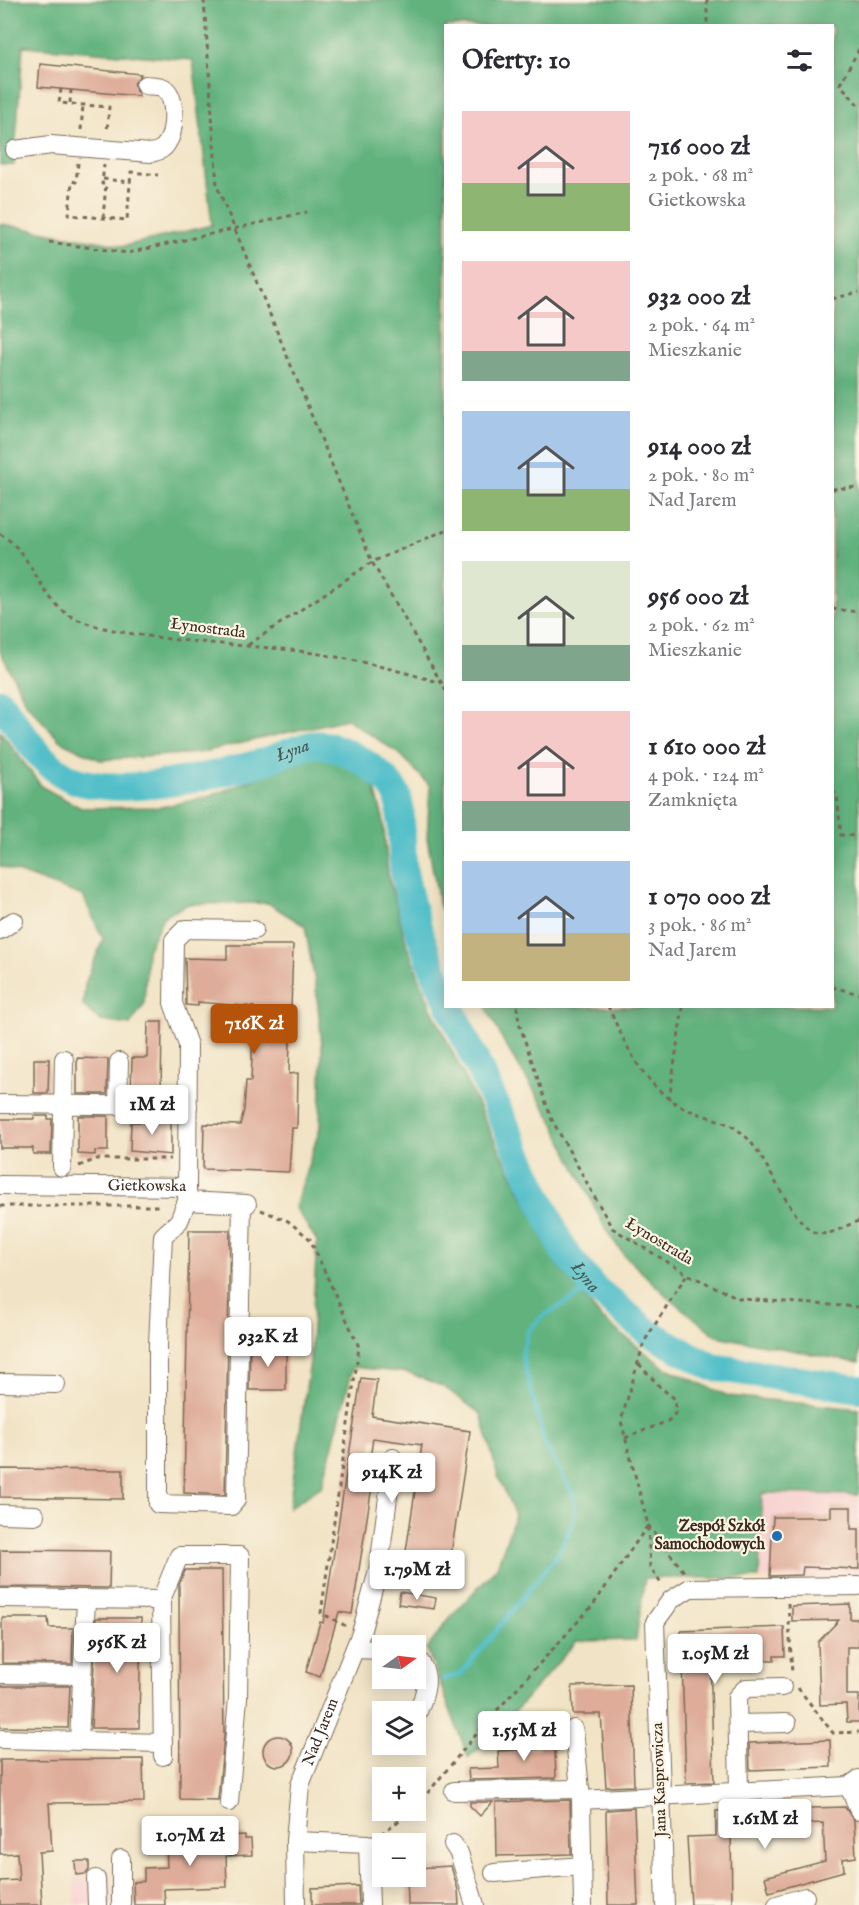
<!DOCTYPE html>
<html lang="pl">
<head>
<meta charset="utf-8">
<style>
  :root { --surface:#fff; --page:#f2f2f3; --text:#2b2b33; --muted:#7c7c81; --accent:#b45309 }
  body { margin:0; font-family:"IM FELL English",serif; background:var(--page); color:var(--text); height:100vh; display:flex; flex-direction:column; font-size:22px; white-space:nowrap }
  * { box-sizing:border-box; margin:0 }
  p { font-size:20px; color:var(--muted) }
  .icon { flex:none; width:33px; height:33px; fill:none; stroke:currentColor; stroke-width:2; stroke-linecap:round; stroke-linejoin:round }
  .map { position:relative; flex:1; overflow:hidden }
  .panel { position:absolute; left:444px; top:24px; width:390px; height:984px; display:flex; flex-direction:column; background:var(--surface); border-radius:0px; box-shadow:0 3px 15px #0003 }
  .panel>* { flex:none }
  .needle { width:39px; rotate:76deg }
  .controls { position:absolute; left:372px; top:1635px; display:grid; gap:12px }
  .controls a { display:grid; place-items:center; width:54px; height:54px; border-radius:0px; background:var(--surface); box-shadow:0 3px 15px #0003; font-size:30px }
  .price { position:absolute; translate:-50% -51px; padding:0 14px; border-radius:6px; background:#fff; color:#222; font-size:20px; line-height:39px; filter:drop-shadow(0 2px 3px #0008) }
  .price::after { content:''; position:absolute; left:50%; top:36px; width:18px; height:14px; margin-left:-9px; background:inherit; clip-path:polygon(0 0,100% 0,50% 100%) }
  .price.on { background:var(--accent); color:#fff }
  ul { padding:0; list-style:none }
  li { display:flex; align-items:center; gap:18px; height:150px; padding:0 18px }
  li span { display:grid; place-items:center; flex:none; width:168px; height:120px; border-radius:0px; color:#555 }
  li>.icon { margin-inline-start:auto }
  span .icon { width:72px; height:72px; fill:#fffc; stroke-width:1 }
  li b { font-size:26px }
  h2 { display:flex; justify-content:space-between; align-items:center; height:72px; padding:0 18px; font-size:26px }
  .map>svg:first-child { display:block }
  .built { fill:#f7d0cf }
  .forest { fill:#62b27e; stroke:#4e6e4e; stroke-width:1.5 }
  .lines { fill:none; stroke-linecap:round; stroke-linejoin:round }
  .stream { stroke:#52bfc9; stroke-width:4.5 }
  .river { stroke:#52bfc9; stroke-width:28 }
  .building { fill:#deac99 }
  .minor-casing { stroke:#7b6b58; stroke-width:20 }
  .path { stroke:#7b6b58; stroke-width:3; stroke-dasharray:4.5 4.5; stroke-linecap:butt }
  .minor { stroke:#fff; stroke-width:18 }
  .poi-dot { fill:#1f6fb2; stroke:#fcf5e5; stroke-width:2 }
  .labels { text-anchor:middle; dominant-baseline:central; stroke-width:4.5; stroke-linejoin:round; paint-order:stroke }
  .street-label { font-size:16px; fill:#3b2a1e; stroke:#fcf5e5 }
  .poi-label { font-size:16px; font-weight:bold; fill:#3b2a1e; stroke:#fcf5e5; text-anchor:end }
  .water-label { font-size:18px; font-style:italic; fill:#425751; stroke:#fcf5e5 }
</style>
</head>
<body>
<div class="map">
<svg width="859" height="1905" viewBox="0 0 859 1905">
  <rect width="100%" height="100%" fill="#fcf5e5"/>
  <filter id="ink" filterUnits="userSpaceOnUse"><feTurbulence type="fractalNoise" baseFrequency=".0167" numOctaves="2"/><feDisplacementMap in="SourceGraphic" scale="12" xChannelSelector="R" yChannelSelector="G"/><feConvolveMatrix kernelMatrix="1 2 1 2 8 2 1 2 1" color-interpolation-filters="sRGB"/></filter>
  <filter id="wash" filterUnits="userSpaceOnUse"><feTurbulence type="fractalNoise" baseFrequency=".008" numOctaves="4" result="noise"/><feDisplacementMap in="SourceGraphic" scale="24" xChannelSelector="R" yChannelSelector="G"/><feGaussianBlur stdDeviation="1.35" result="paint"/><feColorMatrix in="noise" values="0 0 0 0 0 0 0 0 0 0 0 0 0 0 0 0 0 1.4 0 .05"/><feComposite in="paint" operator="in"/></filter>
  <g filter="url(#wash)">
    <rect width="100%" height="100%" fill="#f1e3c5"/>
    <g class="built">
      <path d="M762,1493L859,1495V1579L697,1578Z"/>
      <path d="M112,1875L113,1905H75L74,1877Z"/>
    </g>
    <g class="forest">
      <path d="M0,0H859V1363L717,1336L670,1299L624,1255L606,1230L551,1118L506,1046L486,1007L832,1006V26H446L445,918L439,903L427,838L430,786L401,755L347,719L198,753L100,760L60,741L27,704L0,651V224L124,246L212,225L193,60L23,46L14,165H0Z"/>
      <path d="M0,731L42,787L81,808L161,807L207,797L313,757L351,763L374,786L383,818L388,874L407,946L431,1007L493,1137L558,1265L601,1318L664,1367L728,1396L859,1409V1495L762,1493L759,1578H645L636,1640L577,1641L487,1743L468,1757L427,1649L448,1620L497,1567L515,1515L498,1476L481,1414L444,1387L409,1373L353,1367L322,1486L289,1508L310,1361L317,1241L295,1207L320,1128L322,1045L316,988L305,926L268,903L188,904L163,917L147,951L144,1004L130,1025L101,1021L83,1006L85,984L103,939L83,896L0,866Z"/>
    </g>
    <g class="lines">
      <path class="stream" d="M443,1679L461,1674L558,1554L574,1521L575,1498L545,1444L522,1356L528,1331L543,1316L593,1287"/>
      <g class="river">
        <path id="s1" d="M0,702C19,728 37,760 66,776C111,801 215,776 263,762C278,757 294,749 310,745C336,740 386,771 397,795C403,809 401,854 404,872C413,919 426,955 446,997"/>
        <path id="s2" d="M450,1006L564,1251L593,1287L649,1333L712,1367L859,1389"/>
      </g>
    </g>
    <g id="blocks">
      <g class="building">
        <path d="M40,64L141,74L134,84L139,96L38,87Z"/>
        <path d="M227,945H293L289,1074L298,1073L297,1128H292L289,1172L203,1169L204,1124L240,1125L244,1110L246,1081H251L254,1007L198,1002V1006L186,1005L185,958L227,959Z"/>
        <path d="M148,1022H162L161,1094H131L132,1058H147Z"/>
        <path d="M77,1058L108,1059L107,1094H77Z"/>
        <path d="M34,1059H49L48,1093H34Z"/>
        <path d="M34,1116H48V1119H52L51,1154H33V1148H0V1119H34Z"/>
        <path d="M78,1116H108V1151H95V1155L78,1154Z"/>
        <path d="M154,1117H171V1155L130,1151L131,1122H154Z"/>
        <path d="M189,1230H230L225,1495L184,1493Z"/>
        <path d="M250,1346H286V1390H249Z"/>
        <path d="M361,1378L377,1380L372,1416L470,1431L450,1561L405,1558L422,1445L373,1438L369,1466L375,1467L352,1614L339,1612L320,1677L306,1672L320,1622L323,1623Z"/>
        <path d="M0,1469L123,1470V1499L0,1497Z"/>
        <path d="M831,1507H851V1529H859V1569L803,1567L802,1575L770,1576L773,1517H831Z"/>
        <path d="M0,1550L110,1551L109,1588L0,1587Z"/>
        <path d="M185,1570H222L224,1735L218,1800L180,1799L179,1585Z"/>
        <path d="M400,1592L436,1598L434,1609L398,1604Z"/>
        <path d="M850,1604V1619H859V1647H847V1695H859V1722H847L846,1704L820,1705L818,1642L839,1620L792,1621V1606Z"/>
        <path d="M2,1618H48L49,1628H73L72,1664L2,1663Z"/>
        <path d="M96,1618H141L139,1728H91Z"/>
        <path d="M784,1627L785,1656H774V1660H768L710,1658L714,1782L686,1783L681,1631Z"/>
        <path d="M631,1685L634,1786L606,1787L601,1714H573L572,1686Z"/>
        <path d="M0,1686H70L68,1728L0,1727Z"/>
        <path d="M554,1727L556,1778L469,1780L468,1769L499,1768L498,1751L539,1749L538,1728Z"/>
        <circle cx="278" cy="1751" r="15"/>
        <path d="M830,1740L831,1767L750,1770L749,1743Z"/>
        <path d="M143,1759L144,1802L49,1803L52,1851L39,1852L42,1905H0V1881L19,1880L17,1853L0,1854V1760Z"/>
        <path d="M570,1800L571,1854L497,1856L496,1802Z"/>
        <path d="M470,1802H493L480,1816L470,1806Z"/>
        <path d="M845,1807L854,1821L856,1857L843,1859L844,1871L769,1892L765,1877L825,1861L823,1823L759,1826V1834L731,1835L732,1905H691L687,1837L716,1836V1811Z"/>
        <path d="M634,1808L638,1905H608L606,1813L607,1810Z"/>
        <path d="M245,1835V1839H251L252,1855L226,1856L227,1887L164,1889L165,1905H134L133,1882L144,1881V1868L167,1867L166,1839Z"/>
        <path d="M75,1861H89V1870L86,1874L76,1875Z"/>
        <path d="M451,1866L458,1890L459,1905H408L407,1876H416V1868Z"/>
        <path d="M358,1886L359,1905H312V1888Z"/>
      </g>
    </g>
  </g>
  <g filter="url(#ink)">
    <use href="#blocks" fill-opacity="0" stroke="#7b6b58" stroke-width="1.5"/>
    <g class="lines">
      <defs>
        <g id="minor">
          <path d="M15,150L51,145L151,153C158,151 163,150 167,143C175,132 177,97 164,88C159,85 151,86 145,85"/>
          <path d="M0,930L14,921"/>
          <path d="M0,1104L188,1106"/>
          <path d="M118,1105L119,1062"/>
          <path d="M62,1167L64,1059"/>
          <path id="s3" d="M0,1185L187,1187L188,1045L173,1003L174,940L185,929L254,930"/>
          <path d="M187,1188V1201L247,1204"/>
          <path d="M187,1201L179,1221L163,1236L158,1345V1504L231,1506L236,1500L242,1204"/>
          <path d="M0,1383L56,1384"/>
          <path d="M0,1514L35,1515"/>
          <path d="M379,1567L453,1573"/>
          <path d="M0,1598L161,1600"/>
          <path d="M355,1649L382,1650"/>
          <path d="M416,1657C433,1674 425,1696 416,1716"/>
          <path d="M0,1674L81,1675"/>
          <path d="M738,1724L787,1723"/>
          <path d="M574,1729L581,1800L583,1905"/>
          <path d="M0,1739L163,1743"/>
          <path d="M79,1741L86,1600"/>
          <path d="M163,1756L161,1600L179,1556H240L238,1698L229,1802"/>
          <path d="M849,1786L859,1811"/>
          <path d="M739,1790L737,1697L746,1688L782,1687"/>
          <path d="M454,1791L580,1789"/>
          <path d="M581,1800L849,1786L859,1779"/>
          <path d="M295,1841L368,1844L370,1905"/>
          <path d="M453,1844L459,1853L475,1905"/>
          <path d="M121,1859V1905"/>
          <path d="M494,1873L582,1866"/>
          <path d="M96,1879L97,1905"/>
          <path id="s4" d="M296,1905L295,1841L300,1785L361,1633L379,1567L393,1458"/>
          <path d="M665,1905L655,1622L671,1600L690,1588L859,1586"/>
          <path d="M777,1905L805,1897"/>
        </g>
      </defs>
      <use href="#minor" class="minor-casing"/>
      <g class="path">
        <path d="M204,0L217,186L372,562L446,691"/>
        <path d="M707,0V26"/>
        <path d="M859,49L840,84L859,106"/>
        <path d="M61,89L59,103L109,107L107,132"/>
        <path d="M70,103L71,90"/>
        <path d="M81,130L83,105"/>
        <path d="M78,163L76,182L72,181L69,215L127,220L131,172L158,175"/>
        <path d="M103,179L130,182"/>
        <path d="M103,218L106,184H102L104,165"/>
        <path d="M49,242L128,253L307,212"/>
        <path d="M832,299L859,292"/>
        <path d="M832,489L859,487"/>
        <path d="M0,534C31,551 38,594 67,614C107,640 239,644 291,650C342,656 390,668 438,682"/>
        <path d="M832,609L859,612"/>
        <path d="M248,645L372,562L446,530"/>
        <path d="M832,791L837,795L841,835L859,836"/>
        <path d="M832,987L859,994"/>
        <path d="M517,1006L519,1023L551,1118L612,1228L687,1274L741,1299L859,1307"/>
        <path d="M608,1006C625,1044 644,1087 682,1107C708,1120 733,1118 753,1145C769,1165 794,1225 816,1233C831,1237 845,1225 859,1221"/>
        <path d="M669,1100L683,1006"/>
        <path d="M79,1166L97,1159H170"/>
        <path d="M0,1206H161"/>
        <path d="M261,1210L288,1221L310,1239L359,1347L321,1613L346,1626"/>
        <path d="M625,1438L668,1421L675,1414V1399L660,1387L638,1363"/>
        <path d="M648,1525L685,1573"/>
        <path d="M648,1527L650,1567L662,1585"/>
        <path d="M788,1603L792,1674"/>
        <path d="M798,1688L833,1733L859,1732"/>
        <path d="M416,1807L489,1719L593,1605L648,1525L621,1421L644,1342L687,1274"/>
        <path d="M381,1834L413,1810"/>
      </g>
      <use href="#minor" class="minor"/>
    </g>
  </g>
  <circle class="poi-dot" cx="777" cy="1536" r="6"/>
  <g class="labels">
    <g class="street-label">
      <text transform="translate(208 629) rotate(7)">Łynostrada</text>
      <text stroke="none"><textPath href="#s3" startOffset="147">Gietkowska</textPath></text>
      <text transform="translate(659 1242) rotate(31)">Łynostrada</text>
      <text stroke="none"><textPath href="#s4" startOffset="177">Nad Jarem</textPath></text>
      <text transform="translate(660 1780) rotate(-92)">Jana Kasprowicza</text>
    </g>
    <g class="poi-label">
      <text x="765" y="1527">Zespół Szkół<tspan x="765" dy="18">Samochodowych</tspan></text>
    </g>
    <g class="water-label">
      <text stroke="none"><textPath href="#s1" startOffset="333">Łyna</textPath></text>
      <text stroke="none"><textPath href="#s2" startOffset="304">Łyna</textPath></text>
    </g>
  </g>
</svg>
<div class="controls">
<a><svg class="needle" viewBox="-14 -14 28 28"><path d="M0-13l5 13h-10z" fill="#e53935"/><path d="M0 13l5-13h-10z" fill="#7c7c81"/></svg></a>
<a><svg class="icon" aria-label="layers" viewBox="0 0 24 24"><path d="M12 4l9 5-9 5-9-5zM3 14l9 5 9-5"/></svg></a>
<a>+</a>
<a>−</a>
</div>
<b class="price on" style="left:254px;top:1055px">716K zł</b>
<b class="price" style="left:152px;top:1136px">1M zł</b>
<b class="price" style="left:268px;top:1368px">932K zł</b>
<b class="price" style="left:392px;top:1504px">914K zł</b>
<b class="price" style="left:417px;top:1601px">1.79M zł</b>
<b class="price" style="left:117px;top:1674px">956K zł</b>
<b class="price" style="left:715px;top:1685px">1.05M zł</b>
<b class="price" style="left:524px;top:1762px">1.55M zł</b>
<b class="price" style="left:765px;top:1850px">1.61M zł</b>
<b class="price" style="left:190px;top:1867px">1.07M zł</b>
<section class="panel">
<h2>Oferty: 10<svg class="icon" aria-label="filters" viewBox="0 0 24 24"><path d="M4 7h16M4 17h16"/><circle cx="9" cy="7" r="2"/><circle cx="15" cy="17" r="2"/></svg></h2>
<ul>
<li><span style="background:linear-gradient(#f6c9c9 60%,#8fb573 0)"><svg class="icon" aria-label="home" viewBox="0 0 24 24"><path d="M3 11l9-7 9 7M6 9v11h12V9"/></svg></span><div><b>716 000 zł</b><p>2 pok. · 68 m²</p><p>Gietkowska</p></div></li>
<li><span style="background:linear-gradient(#f6c9c9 75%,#7fa58c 0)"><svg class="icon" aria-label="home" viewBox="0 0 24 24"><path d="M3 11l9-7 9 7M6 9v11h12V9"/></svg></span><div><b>932 000 zł</b><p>2 pok. · 64 m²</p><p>Mieszkanie</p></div></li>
<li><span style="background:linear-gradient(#a9c7e8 65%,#8fb573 0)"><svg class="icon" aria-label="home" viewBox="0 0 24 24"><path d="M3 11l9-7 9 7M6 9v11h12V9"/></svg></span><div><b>914 000 zł</b><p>2 pok. · 80 m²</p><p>Nad Jarem</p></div></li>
<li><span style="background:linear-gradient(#dfe7d0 70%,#7fa58c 0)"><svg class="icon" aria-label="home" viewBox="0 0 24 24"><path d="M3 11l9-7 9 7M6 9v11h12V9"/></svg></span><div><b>956 000 zł</b><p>2 pok. · 62 m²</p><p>Mieszkanie</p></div></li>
<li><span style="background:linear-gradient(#f6c9c9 75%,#7fa58c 0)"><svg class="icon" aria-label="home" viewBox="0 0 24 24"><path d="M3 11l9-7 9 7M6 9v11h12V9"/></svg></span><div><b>1 610 000 zł</b><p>4 pok. · 124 m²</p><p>Zamknięta</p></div></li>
<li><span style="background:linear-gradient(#a9c7e8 60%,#c2b280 0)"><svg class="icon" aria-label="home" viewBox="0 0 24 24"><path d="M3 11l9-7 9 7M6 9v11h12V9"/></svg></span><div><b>1 070 000 zł</b><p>3 pok. · 86 m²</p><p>Nad Jarem</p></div></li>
</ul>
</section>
</div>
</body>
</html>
